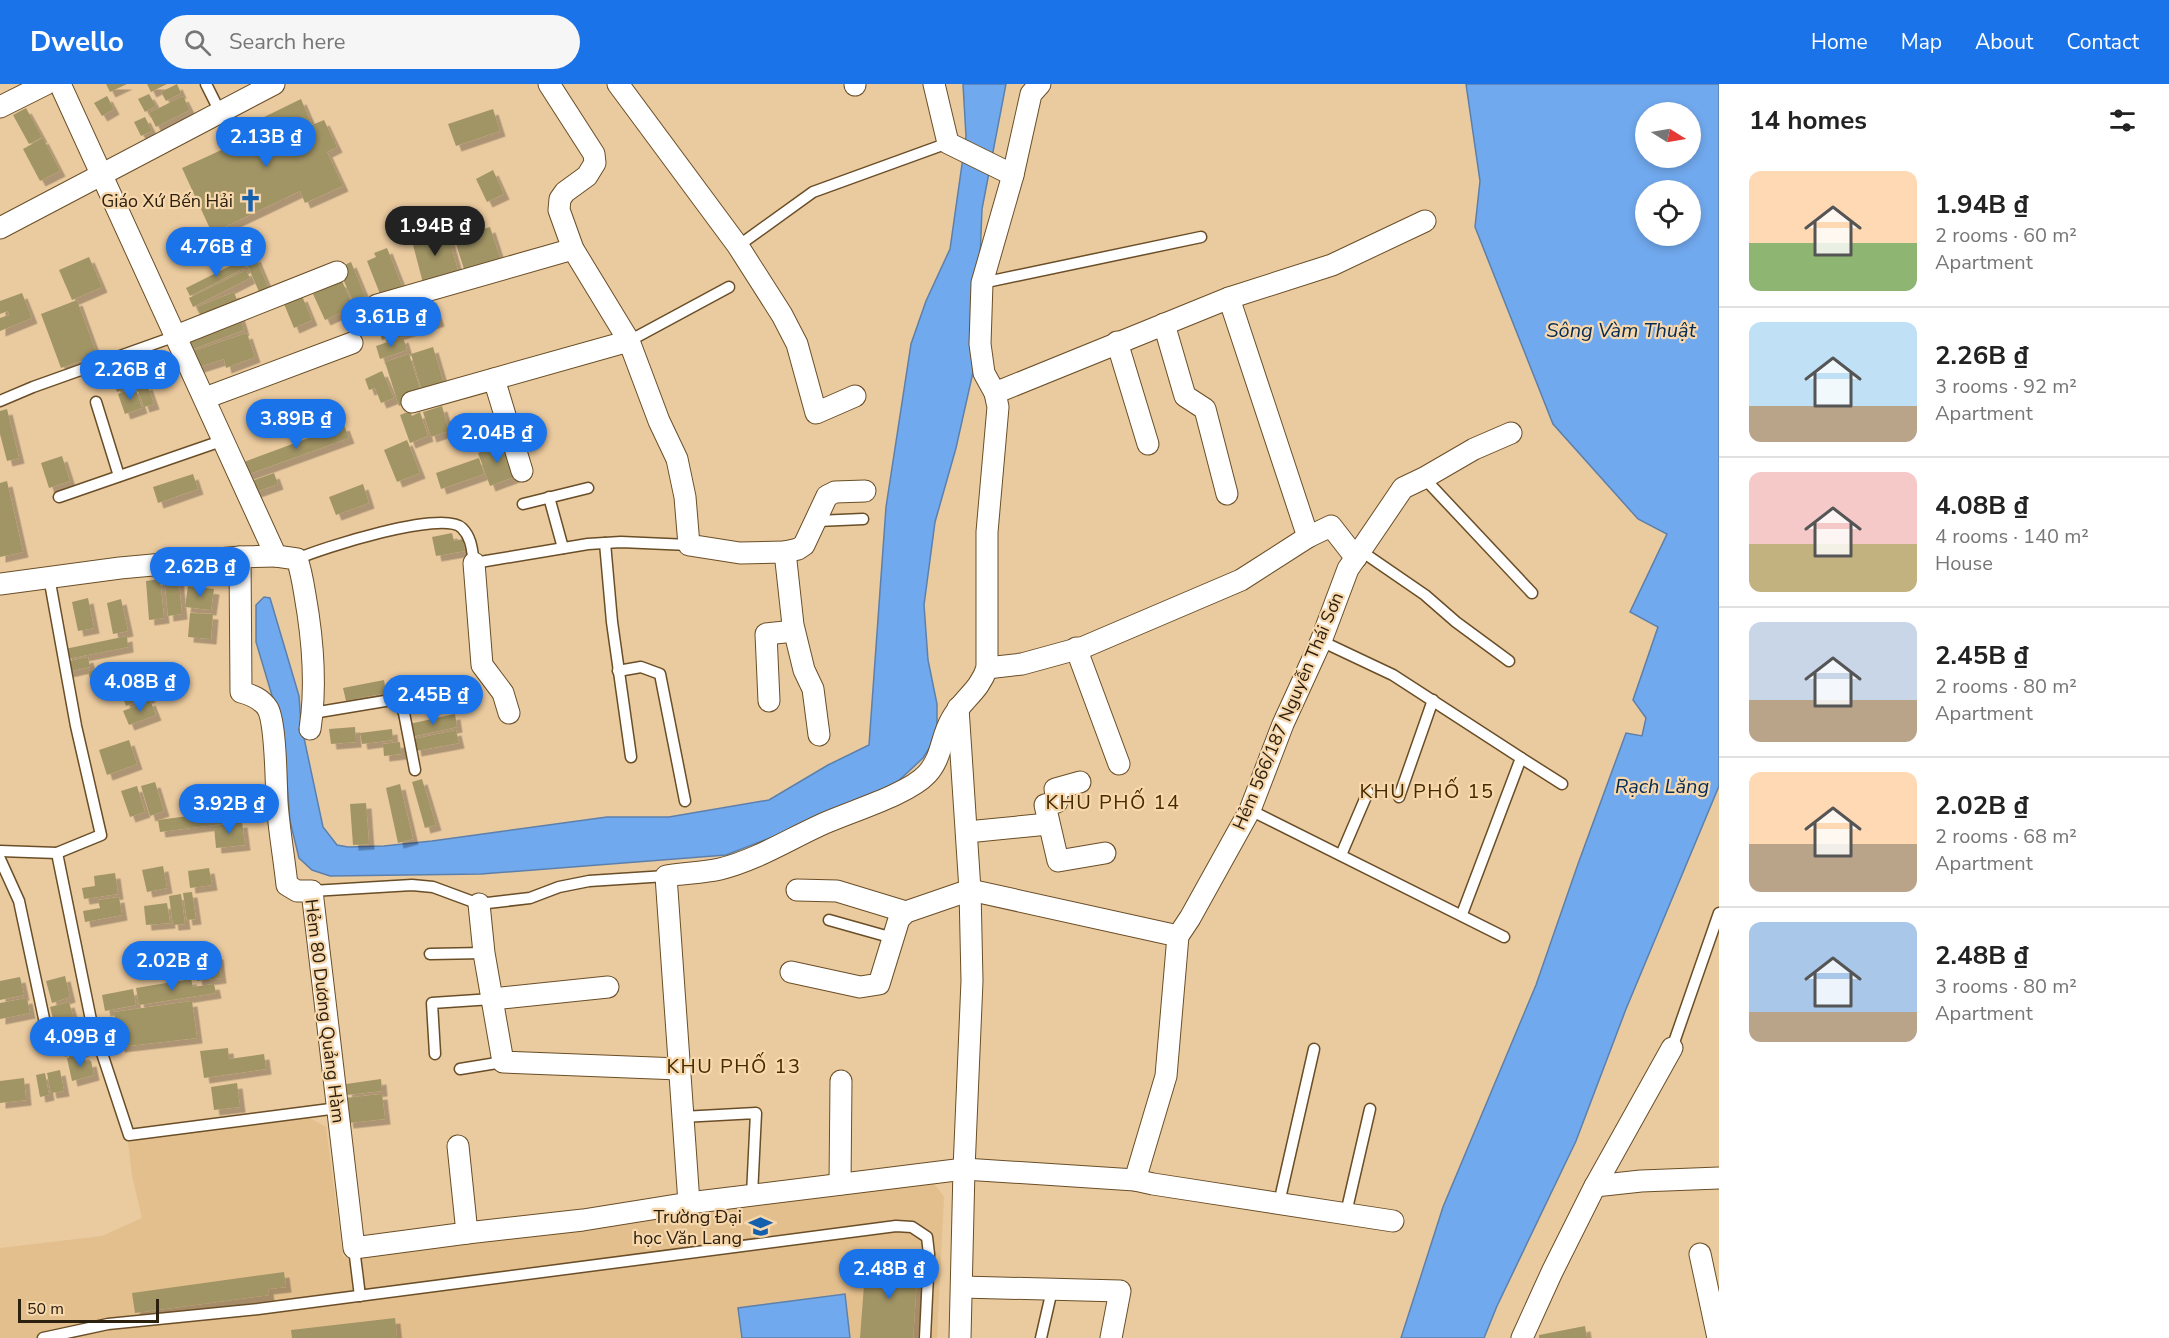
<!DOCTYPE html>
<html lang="en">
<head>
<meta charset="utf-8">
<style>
  :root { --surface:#fff; --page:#f6f6f6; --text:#222; --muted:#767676; --line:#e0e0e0; --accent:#1a73e8 }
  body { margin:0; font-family:"Nunito Sans",sans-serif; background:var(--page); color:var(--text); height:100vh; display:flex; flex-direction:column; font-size:22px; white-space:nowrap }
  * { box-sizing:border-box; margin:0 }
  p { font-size:20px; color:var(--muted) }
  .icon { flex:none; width:33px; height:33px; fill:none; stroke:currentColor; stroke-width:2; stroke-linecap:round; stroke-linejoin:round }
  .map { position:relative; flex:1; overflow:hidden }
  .details { display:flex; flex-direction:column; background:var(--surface); width:450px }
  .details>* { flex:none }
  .needle { width:39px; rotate:101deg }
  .controls { position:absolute; left:1635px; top:18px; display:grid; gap:12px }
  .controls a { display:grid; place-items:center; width:66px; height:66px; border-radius:50%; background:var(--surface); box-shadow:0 3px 9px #0003; font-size:30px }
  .scale { position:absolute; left:18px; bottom:15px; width:141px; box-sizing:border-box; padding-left:6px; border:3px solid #2c200f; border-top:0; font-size:16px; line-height:21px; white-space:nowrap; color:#2c200f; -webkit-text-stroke:4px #f7d7ac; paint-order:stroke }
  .price { position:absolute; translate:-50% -51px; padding:0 14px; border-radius:21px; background:var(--accent); color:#fff; font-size:20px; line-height:39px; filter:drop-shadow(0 2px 3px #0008) }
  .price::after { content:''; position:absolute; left:50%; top:36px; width:18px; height:14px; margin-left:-9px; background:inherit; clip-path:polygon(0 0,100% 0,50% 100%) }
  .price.current { background:#222; color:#fff }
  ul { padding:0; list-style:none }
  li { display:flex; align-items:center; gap:18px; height:150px; padding:0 30px }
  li+li { border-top:2px solid var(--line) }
  li span { display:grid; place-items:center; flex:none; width:168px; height:120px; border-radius:12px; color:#555 }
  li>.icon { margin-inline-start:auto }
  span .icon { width:72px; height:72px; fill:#fffc; stroke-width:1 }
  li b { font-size:26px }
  h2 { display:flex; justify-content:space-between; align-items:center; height:72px; padding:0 30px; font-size:26px }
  header { display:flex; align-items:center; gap:36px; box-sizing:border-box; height:84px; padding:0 30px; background:var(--accent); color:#fff }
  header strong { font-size:28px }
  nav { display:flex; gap:33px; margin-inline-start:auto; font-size:21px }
  .search { width:420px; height:54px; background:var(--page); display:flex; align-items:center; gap:15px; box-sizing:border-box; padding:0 21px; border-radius:33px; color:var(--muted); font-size:22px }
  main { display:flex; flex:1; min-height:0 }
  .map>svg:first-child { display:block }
  .built { fill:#e3bf8e }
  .water { fill:#71a9ee; stroke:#5c80ab; stroke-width:1.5; fill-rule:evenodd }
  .building { fill:#a29565; filter:url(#shadow) }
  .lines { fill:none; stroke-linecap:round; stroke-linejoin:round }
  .service-casing { stroke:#6a4e27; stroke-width:13 }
  .minor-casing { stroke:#6a4e27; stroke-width:23 }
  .service { stroke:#fff; stroke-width:10 }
  .minor { stroke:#fff; stroke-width:21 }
  .labels { text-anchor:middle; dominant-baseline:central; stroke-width:4.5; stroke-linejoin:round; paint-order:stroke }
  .poi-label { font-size:18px; fill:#2c200f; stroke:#f7d7ac; text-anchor:end }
  .street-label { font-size:18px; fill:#2c200f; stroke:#f7d7ac }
  .water-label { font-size:20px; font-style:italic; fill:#042b56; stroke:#f7d7ac }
  .neighbourhood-label { font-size:20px; letter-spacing:1.5px; fill:#452b00; stroke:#f7d7ac }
</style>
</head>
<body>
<header>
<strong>Dwello</strong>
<div class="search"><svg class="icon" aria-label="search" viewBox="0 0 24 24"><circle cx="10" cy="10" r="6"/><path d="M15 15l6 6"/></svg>Search here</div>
<nav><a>Home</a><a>Map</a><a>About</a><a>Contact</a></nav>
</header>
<main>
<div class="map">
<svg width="1719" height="1254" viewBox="0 0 1719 1254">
  <defs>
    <filter id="shadow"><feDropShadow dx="5.5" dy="5.5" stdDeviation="0" flood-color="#0004"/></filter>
  </defs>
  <rect width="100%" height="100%" fill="#eaca9f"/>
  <path class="built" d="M310,1034L326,1043L343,1173L932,1097L944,1113L937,1254H0V1164L102,1152L142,1134L132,1092L128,1058Z"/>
  <g class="water">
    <path d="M963,0H1006L982,125L976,275L956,364L935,438L924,521L928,576L937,620V640L935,655L923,674L894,701L837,728L726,771L481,790L330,792L312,786L299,774L290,737L286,685L276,625L256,558V521L264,513L270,514L299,612L301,640L323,743L337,761L348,763L384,762L432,757L607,733H669L769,716L828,681L869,661L886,423L911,260L926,217L950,165L966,52Z"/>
    <path d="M1466,0H1719V702L1626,925L1576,1057L1497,1222L1484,1254H1401L1443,1123L1536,901L1578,780L1626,649L1642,652L1646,634L1633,616L1658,543L1630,528L1667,450L1638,435L1553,340L1475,143L1480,97ZM1690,28V74H1646V28ZM1690,106V152H1646V106Z"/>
    <path d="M845,1210L850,1254H742L738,1224Z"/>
  </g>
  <g class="building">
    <path d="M106,0H127L110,8Z"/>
    <path d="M147,0H167L151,8Z"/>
    <path d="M177,0L181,9L166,17L161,8Z"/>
    <path d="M149,10L156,22L145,28L138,15Z"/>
    <path d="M107,12L114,25L102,32L94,19Z"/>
    <path d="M183,12L190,26L156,43L149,29Z"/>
    <path d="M301,15L312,41L324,36L337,63L327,68L343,102L305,119L300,107L212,149L182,84L263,47L258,36Z"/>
    <path d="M26,24L42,53L29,60L13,31Z"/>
    <path d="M493,25L500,47L456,62L448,40Z"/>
    <path d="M145,33L152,47L141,52L134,38Z"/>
    <path d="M43,54L60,87L40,97L23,65Z"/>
    <path d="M493,86L504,110L487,118L476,95Z"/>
    <path d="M490,143L501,177L465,188L454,154Z"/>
    <path d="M447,147L459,190L423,199L412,157Z"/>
    <path d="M387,164L402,202L380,210L367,177L376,173L374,169Z"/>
    <path d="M255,172L269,205L260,210L245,176Z"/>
    <path d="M89,173L102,203L72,216L59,186Z"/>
    <path d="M242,176L246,183L190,212L186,204Z"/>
    <path d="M351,178L368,219L356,224L338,184Z"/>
    <path d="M246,186L250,194L193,223L189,214Z"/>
    <path d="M342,197L354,223L325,236L313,210Z"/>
    <path d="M234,208L239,221L202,236L197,223Z"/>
    <path d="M22,209L32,234L0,247V234L9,231L8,227L0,230V217Z"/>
    <path d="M302,212L312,236L294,244L284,220Z"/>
    <path d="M431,213L439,237L382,256L374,228Z"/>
    <path d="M77,216L97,271L61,284L41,230Z"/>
    <path d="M239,230L244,246L185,268L180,254Z"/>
    <path d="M247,249L255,273L226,284L224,275L193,285L187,269Z"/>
    <path d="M403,253L407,266L380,275L376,262Z"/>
    <path d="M433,263L446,307L424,314L411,270Z"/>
    <path d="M155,265L161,281L140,289L143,298L117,308L107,283Z"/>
    <path d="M409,270L423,314L399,322L385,278Z"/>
    <path d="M382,287L394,314L381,319L375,304L369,306L365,295Z"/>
    <path d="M147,300L154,320L144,323L137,304Z"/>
    <path d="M135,303L142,324L125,330L118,310Z"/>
    <path d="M442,322L449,347L431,353L423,328Z"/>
    <path d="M7,325L19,374L7,377L0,350V327Z"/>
    <path d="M410,327L412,332L420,328L428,352L410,359L400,331Z"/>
    <path d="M497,340L503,358L479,367L473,349Z"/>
    <path d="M344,341L349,354L246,391L241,379Z"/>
    <path d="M407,356L420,389L397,398L384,366Z"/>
    <path d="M505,359L517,392L490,402L478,369Z"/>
    <path d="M62,372L70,397L49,404L41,379Z"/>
    <path d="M479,374L484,390L441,405L436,389Z"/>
    <path d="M274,389L278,400L253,409L249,398Z"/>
    <path d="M193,390L198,405L158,419L153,403Z"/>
    <path d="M7,397L23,468L0,473V399Z"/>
    <path d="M363,400L369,419L336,431L329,413Z"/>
    <path d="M452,449L454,457L463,455L465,467L436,472L432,453Z"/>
    <path d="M178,491L182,530L168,532L164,492Z"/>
    <path d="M160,495L164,534L149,536L146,497Z"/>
    <path d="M188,502L214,505L211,526L185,523Z"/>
    <path d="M88,514L94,544L78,547L72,518Z"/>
    <path d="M121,515L128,547L113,550L107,519Z"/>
    <path d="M190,529L213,530L211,555L188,553Z"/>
    <path d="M127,552L128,563L67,575L65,565Z"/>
    <path d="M88,573L90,583L67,588L65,578Z"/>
    <path d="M120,579L125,598L93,606L88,587Z"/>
    <path d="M384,596L386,609L346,617L343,604Z"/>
    <path d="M144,599L150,613L126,622L121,608Z"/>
    <path d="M150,616L156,631L129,641L123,627Z"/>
    <path d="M455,630L457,643L411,653L409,640Z"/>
    <path d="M355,643L356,658L331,660L329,645Z"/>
    <path d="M392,645L393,656L362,660L360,649Z"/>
    <path d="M456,646L459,659L416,667L414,655Z"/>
    <path d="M129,656L137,680L107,691L99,666Z"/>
    <path d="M400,658L401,670L384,672L383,660Z"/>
    <path d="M422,695L436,741L425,744L412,698Z"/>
    <path d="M155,698L164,727L150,732L141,702Z"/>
    <path d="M400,700L413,755L398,759L386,704Z"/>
    <path d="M137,702L145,728L130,733L121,707Z"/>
    <path d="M366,719L369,760L353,761L350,720Z"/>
    <path d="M235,726L236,738L160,748L158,736Z"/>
    <path d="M242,738L245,761L216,764L214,742Z"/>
    <path d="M163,782L167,804L147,808L142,786Z"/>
    <path d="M209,784L212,801L190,804L188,787Z"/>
    <path d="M115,789L118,810L84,815L82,804L95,802L94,792Z"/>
    <path d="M192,808L196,835L187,836L183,809Z"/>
    <path d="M181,810L185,840L173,841L169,812Z"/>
    <path d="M119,813L122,831L85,838L83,827L100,824L98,816Z"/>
    <path d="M167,819L170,839L146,841L144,822Z"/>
    <path d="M218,870L221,894L197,897L194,873Z"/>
    <path d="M65,892L70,913L52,919L46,897Z"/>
    <path d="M20,893L24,911L0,916V897Z"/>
    <path d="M191,895L193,903L214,900L216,909L139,921L136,904Z"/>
    <path d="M133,905L136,921L105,927L102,911Z"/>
    <path d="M27,914L30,929L0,935V919Z"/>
    <path d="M192,917L197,954L119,963L114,928Z"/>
    <path d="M69,918L79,953L59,958L50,923Z"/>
    <path d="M82,958L84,967L65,973L62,963Z"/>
    <path d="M228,964L229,975L264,970L266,985L204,994L200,967Z"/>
    <path d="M84,970L86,978L91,977L94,991L72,997L67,974Z"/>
    <path d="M60,986L64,1007L51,1009L47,989Z"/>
    <path d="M45,989L49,1011L40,1013L36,991Z"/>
    <path d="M24,994L26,1016L0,1019V997Z"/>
    <path d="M381,995L382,1007L347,1011L346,1000Z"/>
    <path d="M237,999L240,1023L214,1026L211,1003Z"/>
    <path d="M382,1010L385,1035L348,1039L345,1014Z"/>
    <path d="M866,1175L918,1179L913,1254H860Z"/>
    <path d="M284,1188L286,1203L268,1205L269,1211L135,1229L132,1209Z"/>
    <path d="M395,1234L397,1254H292L291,1246Z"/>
    <path d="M1585,1242L1587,1254H1539V1251Z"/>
  </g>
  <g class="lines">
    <defs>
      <g id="service">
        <path d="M206,0L220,28"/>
        <path d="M738,162L813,108L948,59"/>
        <path d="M982,199L1201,153"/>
        <path d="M629,257L729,203"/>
        <path d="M0,317L33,303L176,252"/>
        <path d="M96,318L119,392"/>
        <path d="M1424,394L1532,509"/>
        <path d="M59,413L224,356"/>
        <path d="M549,413L563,464"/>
        <path d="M523,420L588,404"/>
        <path d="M817,437L863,435"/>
        <path d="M605,459L612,538L631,673"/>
        <path d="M1361,467L1425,511L1456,538L1509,577"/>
        <path d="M297,475C322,464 443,425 462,444C472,454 472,467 474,479L588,460L621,458L689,461"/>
        <path d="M49,493L76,642L101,751L57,769L91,936L129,1051L338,1024"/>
        <path d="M1321,557L1393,591L1521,674L1462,830"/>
        <path d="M618,587L641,583L660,590L685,717"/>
        <path d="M313,629L397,615L404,629L415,686"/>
        <path d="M1521,674L1562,700"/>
        <path d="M1399,713L1433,616"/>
        <path d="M1250,726L1504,853"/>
        <path d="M0,767L57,769"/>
        <path d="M1341,771L1368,708"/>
        <path d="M0,775L19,817L46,944"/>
        <path d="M312,807L412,801L433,803L479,820L530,814L559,803L589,797L666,792"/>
        <path d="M829,836L893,854"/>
        <path d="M430,870L484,869"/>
        <path d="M1672,964L1719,829"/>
        <path d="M435,970L432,919L492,915"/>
        <path d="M460,985L503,978"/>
        <path d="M682,1033L756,1029L752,1111"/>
        <path d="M1279,1119L1314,965"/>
        <path d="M1346,1129L1370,1025"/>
        <path d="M354,1164L360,1212"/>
        <path d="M43,1254L108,1240L258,1225L896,1142L912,1143L927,1153L929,1170L925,1254"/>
        <path d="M1041,1254L1052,1206"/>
      </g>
      <g id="minor">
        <path d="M60,0L276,472L240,473L241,608C252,611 262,615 268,625C276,641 276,698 277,718C279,746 284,773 287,801L297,807H312L354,1164L467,1149L458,1062"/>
        <path d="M549,0L594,70L595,79L587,92L565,108L560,115L559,126L573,165L629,257L659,337L677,375L685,413L689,461L740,469L785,468L793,541L804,586L813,605L819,651"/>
        <path d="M618,0L738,162L782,231L797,260L816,329L855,312"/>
        <path d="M934,0L948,59L1013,91"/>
        <path d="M855,1V0"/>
        <path d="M0,23L46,0"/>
        <path d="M0,144L274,0"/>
        <path d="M1229,214L1308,453"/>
        <path d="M377,221L573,165"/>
        <path d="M1164,240L1185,312L1205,325L1227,410"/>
        <path d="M176,252L337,188"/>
        <path d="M1117,258L1148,360"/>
        <path d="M494,295L522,387"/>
        <path d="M995,309L1229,214L1332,181L1425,137"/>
        <path d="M205,314L352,259"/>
        <path d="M412,318L629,257"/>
        <path d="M785,468L798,465L804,461L827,412L835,408L865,407"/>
        <path d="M276,472L297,475C301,486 303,499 305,511C313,556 317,600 310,645"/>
        <path d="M474,479L482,581L503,609L509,629"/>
        <path d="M0,500L120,484L240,473"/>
        <path d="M1076,564L1119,680"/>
        <path d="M987,584L1022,580L1084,563L1241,496L1308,453L1331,442L1356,474"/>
        <path d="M769,617L766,550L794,547"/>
        <path d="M958,624L970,806L972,897L964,1085L960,1254"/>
        <path d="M1080,698L1055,705L1057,718L1045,721L1058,777L1105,769"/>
        <path d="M967,748L1048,740"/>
        <path d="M797,806L837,807L906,828"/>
        <path d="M479,820L484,869L503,978L679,985"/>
        <path d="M791,888L860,903L879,900L899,835L906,828L970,806L1178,852"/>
        <path d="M492,915L608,903"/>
        <path d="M1135,1096L1166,992L1178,852L1190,834L1250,726L1283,640L1321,557L1348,485L1403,404L1424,394L1474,365L1511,349"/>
        <path d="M840,1100L841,997"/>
        <path d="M1595,1102L1672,964"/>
        <path d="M689,1119L666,792C684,789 703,789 720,785C757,776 791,754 825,739C852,727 909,710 927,690C942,674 941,653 951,636C962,615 979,608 987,584V448L998,323L995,309L984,289L980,260L982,199L1013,91L1031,10L1040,0"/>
        <path d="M467,1149L583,1136L689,1119L964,1085L1135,1096L1153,1100L1393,1137"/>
        <path d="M1700,1170L1718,1254"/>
        <path d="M962,1203L1120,1207L1111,1254"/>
        <path d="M1522,1254L1552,1188L1595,1102L1641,1097L1719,1094"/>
      </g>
    </defs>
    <use href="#service" class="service-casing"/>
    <use href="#minor" class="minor-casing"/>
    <use href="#service" class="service"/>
    <use href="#minor" class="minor"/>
  </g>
  <defs>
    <symbol id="church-bare" viewBox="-9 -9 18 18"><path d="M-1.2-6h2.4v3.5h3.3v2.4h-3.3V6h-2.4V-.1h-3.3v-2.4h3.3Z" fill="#145fae" stroke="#f7d7ac" stroke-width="2.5" paint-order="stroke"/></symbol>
    <symbol id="university-bare" viewBox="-9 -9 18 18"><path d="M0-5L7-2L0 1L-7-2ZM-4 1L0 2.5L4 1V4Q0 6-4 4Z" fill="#145fae" stroke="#f7d7ac" stroke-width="2.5" paint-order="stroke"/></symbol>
  </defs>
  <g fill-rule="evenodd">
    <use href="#church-bare" x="234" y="100" width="33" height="33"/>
    <use href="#university-bare" x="744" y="1126" width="33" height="33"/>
  </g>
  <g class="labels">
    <g class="poi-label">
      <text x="233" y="117">Giáo Xứ Bến Hải</text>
      <text x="742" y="1133">Trường Đại<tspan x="742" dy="21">học Văn Lang</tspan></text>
    </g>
    <g class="street-label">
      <text transform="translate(1288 627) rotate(-67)">Hẻm 566/187 Nguyễn Thái Sơn</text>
      <text transform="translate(325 927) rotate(83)">Hẻm 80 Dương Quảng Hàm</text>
    </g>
    <g class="water-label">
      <text x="1621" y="246">Sông Vàm Thuật</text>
      <text x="1662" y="702">Rạch Lăng</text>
    </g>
    <g class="neighbourhood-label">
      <text x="1427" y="707">KHU PHỐ 15</text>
      <text x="1113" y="718">KHU PHỐ 14</text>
      <text x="734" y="982">KHU PHỐ 13</text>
    </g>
  </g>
</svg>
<div class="controls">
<a><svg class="needle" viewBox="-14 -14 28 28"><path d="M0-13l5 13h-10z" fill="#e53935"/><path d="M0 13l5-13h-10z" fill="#767676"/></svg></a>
<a><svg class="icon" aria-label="locate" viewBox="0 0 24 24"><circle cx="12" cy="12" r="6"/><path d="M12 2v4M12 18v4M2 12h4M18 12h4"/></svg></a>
</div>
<div class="scale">50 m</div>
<b class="price" style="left:266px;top:84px">2.13B ₫</b>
<b class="price current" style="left:435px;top:173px">1.94B ₫</b>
<b class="price" style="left:216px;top:194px">4.76B ₫</b>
<b class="price" style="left:391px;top:264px">3.61B ₫</b>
<b class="price" style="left:130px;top:317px">2.26B ₫</b>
<b class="price" style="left:296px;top:366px">3.89B ₫</b>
<b class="price" style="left:497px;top:380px">2.04B ₫</b>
<b class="price" style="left:200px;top:514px">2.62B ₫</b>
<b class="price" style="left:140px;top:629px">4.08B ₫</b>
<b class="price" style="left:433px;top:642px">2.45B ₫</b>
<b class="price" style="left:229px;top:751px">3.92B ₫</b>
<b class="price" style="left:172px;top:908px">2.02B ₫</b>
<b class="price" style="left:80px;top:984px">4.09B ₫</b>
<b class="price" style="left:889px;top:1216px">2.48B ₫</b>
</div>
<section class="details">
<h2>14 homes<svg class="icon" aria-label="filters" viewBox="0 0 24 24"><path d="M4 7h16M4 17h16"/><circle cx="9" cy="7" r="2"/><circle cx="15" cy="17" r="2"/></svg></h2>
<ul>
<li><span style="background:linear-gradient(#ffd9b3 60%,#8fb573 0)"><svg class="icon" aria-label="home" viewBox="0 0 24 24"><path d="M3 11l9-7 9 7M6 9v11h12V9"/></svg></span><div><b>1.94B ₫</b><p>2 rooms · 60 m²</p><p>Apartment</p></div></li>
<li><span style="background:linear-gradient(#bfe0f5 70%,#b9a48a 0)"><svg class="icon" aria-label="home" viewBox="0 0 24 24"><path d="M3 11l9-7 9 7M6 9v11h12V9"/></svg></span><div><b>2.26B ₫</b><p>3 rooms · 92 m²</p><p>Apartment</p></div></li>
<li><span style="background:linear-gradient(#f6c9c9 60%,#c2b280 0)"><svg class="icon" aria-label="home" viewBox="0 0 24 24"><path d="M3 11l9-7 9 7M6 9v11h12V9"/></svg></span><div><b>4.08B ₫</b><p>4 rooms · 140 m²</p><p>House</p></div></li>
<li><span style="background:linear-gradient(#c9d6e8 65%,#b9a48a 0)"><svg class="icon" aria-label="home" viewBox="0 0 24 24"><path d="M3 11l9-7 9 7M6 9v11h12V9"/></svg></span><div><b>2.45B ₫</b><p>2 rooms · 80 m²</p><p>Apartment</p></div></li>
<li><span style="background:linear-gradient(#ffd9b3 60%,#b9a48a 0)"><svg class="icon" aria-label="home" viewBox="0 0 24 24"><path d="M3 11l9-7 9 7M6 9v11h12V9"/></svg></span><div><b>2.02B ₫</b><p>2 rooms · 68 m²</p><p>Apartment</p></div></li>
<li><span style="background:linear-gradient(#a9c7e8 75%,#b9a48a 0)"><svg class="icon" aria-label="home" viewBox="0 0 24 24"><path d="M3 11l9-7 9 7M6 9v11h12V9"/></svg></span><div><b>2.48B ₫</b><p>3 rooms · 80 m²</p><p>Apartment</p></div></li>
</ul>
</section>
</main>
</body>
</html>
